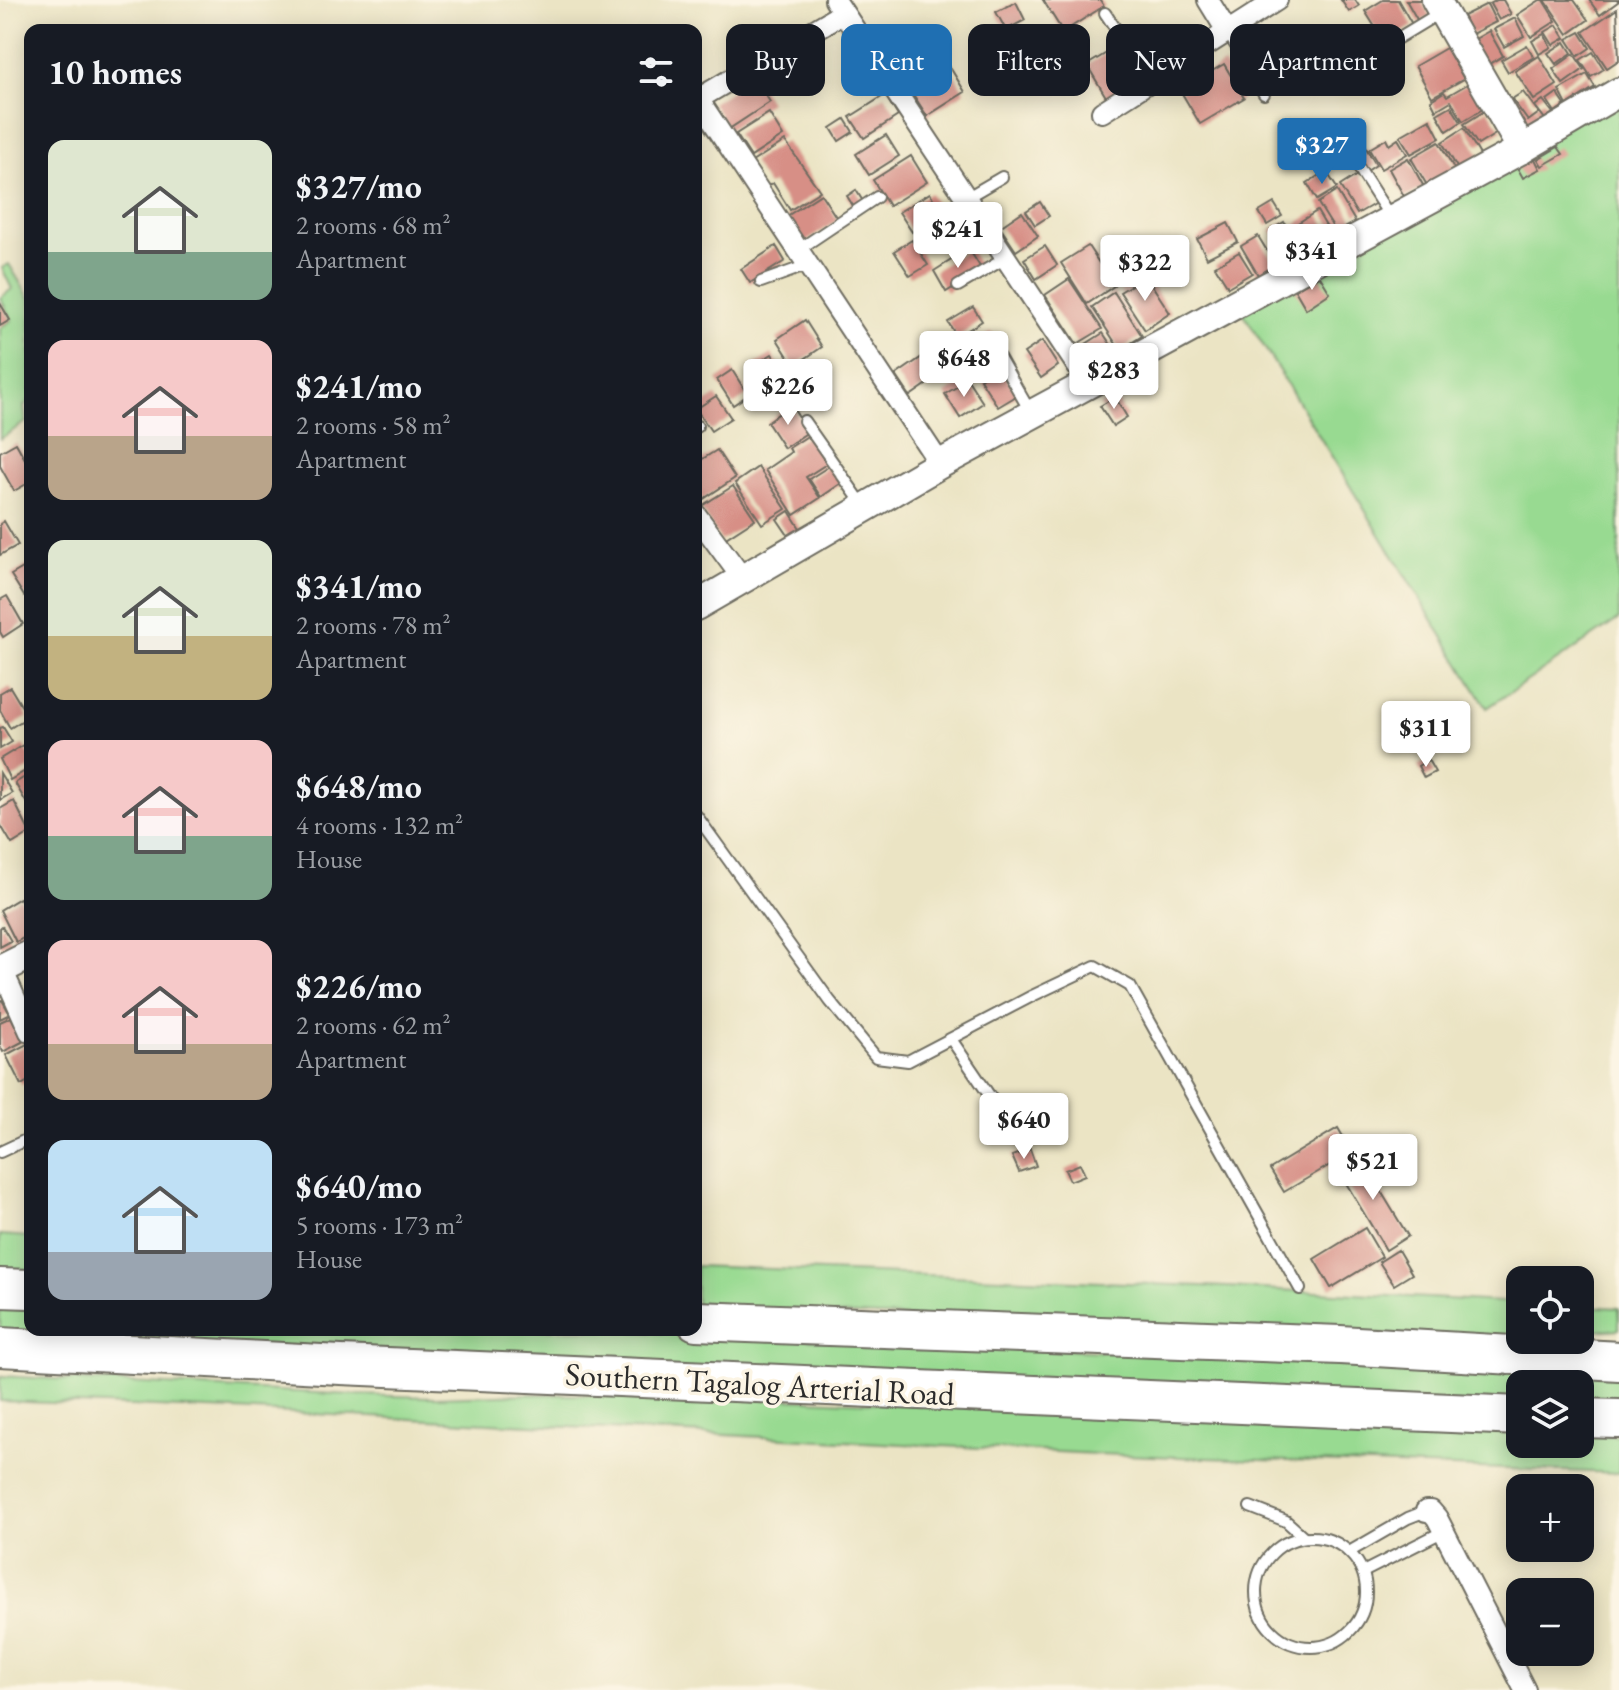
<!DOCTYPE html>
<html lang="en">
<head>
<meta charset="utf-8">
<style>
  :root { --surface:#171b24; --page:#20242c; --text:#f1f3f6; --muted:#9ea1a6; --accent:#1f6fb2 }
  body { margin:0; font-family:"EB Garamond",serif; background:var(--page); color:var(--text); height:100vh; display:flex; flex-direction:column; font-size:30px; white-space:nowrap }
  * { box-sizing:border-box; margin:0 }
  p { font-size:26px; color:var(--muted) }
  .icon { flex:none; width:44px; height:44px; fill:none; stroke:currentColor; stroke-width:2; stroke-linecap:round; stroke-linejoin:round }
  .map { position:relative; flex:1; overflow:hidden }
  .side { position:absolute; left:24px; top:24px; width:678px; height:1312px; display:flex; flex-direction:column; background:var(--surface); border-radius:16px; box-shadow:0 4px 20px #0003 }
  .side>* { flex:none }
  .guide { position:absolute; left:726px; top:24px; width:760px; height:72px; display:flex; gap:16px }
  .buttons { position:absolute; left:1506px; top:1266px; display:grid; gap:16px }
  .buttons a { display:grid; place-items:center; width:88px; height:88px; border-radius:16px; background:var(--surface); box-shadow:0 4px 20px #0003; font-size:40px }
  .price { position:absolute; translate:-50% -68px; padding:0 18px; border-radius:8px; background:#fff; color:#222; font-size:26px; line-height:52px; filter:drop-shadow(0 2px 4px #0008) }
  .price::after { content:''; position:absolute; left:50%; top:48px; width:24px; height:18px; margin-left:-12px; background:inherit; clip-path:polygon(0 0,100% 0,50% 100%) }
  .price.selected { background:var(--accent); color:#fff }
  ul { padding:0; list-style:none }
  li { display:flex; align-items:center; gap:24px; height:200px; padding:0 24px }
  li span { display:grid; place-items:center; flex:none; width:224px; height:160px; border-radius:16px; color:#555 }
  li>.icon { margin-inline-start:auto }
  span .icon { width:96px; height:96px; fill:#fffc; stroke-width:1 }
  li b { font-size:34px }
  h2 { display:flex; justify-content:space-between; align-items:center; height:96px; padding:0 24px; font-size:34px }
  .pill { padding:0 28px; border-radius:16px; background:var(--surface); box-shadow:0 4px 20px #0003; font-size:28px; line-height:72px }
  .pill.selected { background:var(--accent); color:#fff }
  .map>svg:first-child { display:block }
  .green { fill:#98da91; stroke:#62825e; stroke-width:2 }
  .building { fill:#d78f86 }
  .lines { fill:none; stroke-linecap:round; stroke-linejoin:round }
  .lane-casing { stroke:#6e6c61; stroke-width:14 }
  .street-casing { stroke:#6e6c61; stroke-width:24 }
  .secondary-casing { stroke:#6e6c61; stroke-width:32 }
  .highway-casing { stroke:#6e6c61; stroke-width:42 }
  .lane { stroke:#fff; stroke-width:10 }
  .street { stroke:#fff; stroke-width:20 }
  .secondary { stroke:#fff; stroke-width:28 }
  .highway { stroke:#fff; stroke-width:38 }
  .labels { text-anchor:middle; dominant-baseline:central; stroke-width:7; stroke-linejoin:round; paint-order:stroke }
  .street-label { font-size:32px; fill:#2b2b2b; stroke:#fcf5e5 }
</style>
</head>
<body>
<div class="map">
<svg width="1619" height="1690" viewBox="0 0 1619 1690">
  <rect width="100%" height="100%" fill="#fcf5e5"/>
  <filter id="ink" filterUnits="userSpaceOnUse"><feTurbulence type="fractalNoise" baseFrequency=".0125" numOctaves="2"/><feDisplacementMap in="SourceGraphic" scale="16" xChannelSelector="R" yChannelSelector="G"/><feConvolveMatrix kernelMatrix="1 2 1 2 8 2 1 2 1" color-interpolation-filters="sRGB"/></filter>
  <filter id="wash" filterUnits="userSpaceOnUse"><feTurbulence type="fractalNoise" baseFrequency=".006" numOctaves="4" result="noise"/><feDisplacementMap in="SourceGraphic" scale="32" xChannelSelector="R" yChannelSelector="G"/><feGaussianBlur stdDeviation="1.8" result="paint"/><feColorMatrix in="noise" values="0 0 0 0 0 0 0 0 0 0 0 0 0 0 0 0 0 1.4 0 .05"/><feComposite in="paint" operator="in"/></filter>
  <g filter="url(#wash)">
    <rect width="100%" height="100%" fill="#ebe4c4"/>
    <g class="green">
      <path d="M1619,96V619L1487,708L1242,311Z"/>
      <path d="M9,264L30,299V399L24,406L26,422L0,439V328L12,320L0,298L12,289L2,268Z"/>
      <path d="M0,1235L30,1237V1278L0,1277Z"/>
      <path d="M696,1266L1227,1287L1520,1303V1340L696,1309Z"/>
      <path d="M0,1300L30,1301V1330H587L1619,1373V1409L1580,1408V1384H1520V1406L0,1339Z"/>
      <path d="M1580,1306L1619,1308V1329L1580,1332Z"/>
      <path d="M0,1376L355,1395L435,1397L529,1394L784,1399L1520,1431V1444H1580V1434L1619,1436V1473L1097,1454L235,1410L0,1401Z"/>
    </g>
    <g id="blocks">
      <g class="building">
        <path d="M1043,0H1100L1104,6L1063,32Z"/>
        <path d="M1341,0H1355L1359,6L1349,12Z"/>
        <path d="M1383,0H1398L1413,26L1385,43L1365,11Z"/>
        <path d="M1406,0H1421L1430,16L1419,23Z"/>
        <path d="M1497,0H1503L1511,14L1499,20L1490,4Z"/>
        <path d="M1540,0H1543L1556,21L1531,37L1517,15Z"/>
        <path d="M1545,0H1574L1588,20L1568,34Z"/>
        <path d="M1589,0H1619V1L1600,15Z"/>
        <path d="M1016,2L1025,20L1006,30L996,12Z"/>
        <path d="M1487,4L1496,22L1472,34L1463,16Z"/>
        <path d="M1617,9L1619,60L1607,68L1583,32Z"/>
        <path d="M1515,18L1524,36L1504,47L1494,29Z"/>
        <path d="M1557,25L1565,38L1553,45L1545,32Z"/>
        <path d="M1359,29L1388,74L1364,90L1334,45Z"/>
        <path d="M1489,31L1503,56L1484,67L1470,42Z"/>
        <path d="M1580,32L1590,48L1578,56L1567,39Z"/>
        <path d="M1544,34L1551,47L1539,54L1532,41Z"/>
        <path d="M1565,42L1572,53L1556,64L1548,53Z"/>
        <path d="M1527,45L1534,57L1508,72L1501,60Z"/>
        <path d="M1118,46L1141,83L1109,102L1087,65Z"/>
        <path d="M1446,48L1464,79L1432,97L1415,66Z"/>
        <path d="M1593,52L1604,69L1591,77L1580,60Z"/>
        <path d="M1574,54L1584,69L1563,84L1553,69Z"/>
        <path d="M1539,56L1557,85L1534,100L1515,71Z"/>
        <path d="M948,64L965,92L927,116L909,88Z"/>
        <path d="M1224,64L1244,98L1200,124L1180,90Z"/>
        <path d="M1587,74L1595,87L1567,105L1559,90Z"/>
        <path d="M754,76L770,102L729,129L712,103Z"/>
        <path d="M1471,82L1486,107L1463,121L1451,101L1436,110L1431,100L1444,92L1447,96Z"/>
        <path d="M1523,92L1539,113L1528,121L1512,99Z"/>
        <path d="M1557,93L1565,105L1555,112L1547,100Z"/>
        <path d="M885,95L898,116L864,138L850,117Z"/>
        <path d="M1543,100L1553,113L1545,119L1535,106Z"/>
        <path d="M1451,106L1461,122L1447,131L1437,114Z"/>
        <path d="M1488,109L1502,130L1478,145L1464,124Z"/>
        <path d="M769,113L783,136L751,157L736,134Z"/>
        <path d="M845,119L853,132L839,141L831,128Z"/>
        <path d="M1430,119L1440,138L1411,154L1400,136Z"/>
        <path d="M1464,128L1480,155L1458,169L1442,142Z"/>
        <path d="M886,135L899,156L869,175L856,154Z"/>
        <path d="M1386,139L1389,145L1398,139L1407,154L1381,169L1369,149Z"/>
        <path d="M785,141L820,191L790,210L773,183L768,186L752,162Z"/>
        <path d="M1439,142L1456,172L1428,187L1411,158Z"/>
        <path d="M1558,147L1563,154L1542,166L1538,159Z"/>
        <path d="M1366,148L1376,165L1364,173L1354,156Z"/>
        <path d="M911,156L927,182L889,206L873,180Z"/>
        <path d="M1534,157L1540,169L1523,178L1517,167Z"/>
        <path d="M1408,158L1424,187L1405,198L1389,169Z"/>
        <path d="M1326,171L1337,188L1317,200L1307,183Z"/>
        <path d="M1359,174L1376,203L1357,214L1340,186Z"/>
        <path d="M856,190L864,203L855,209L847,196Z"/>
        <path d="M1337,191L1356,223L1337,234L1318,203Z"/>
        <path d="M930,193L941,213L912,232L899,212Z"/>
        <path d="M821,194L838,220L804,243L787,216Z"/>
        <path d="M1040,202L1049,216L1035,225L1026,211Z"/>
        <path d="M1274,203L1282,216L1267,225L1259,212Z"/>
        <path d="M1317,211L1333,238L1309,253L1293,226Z"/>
        <path d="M1022,212L1038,236L1016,251L1000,227Z"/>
        <path d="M1284,222L1299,248L1287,256L1271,230Z"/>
        <path d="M1228,223L1238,242L1207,258L1197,239Z"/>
        <path d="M1258,236L1275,264L1258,275L1241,246Z"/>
        <path d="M912,240L928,265L910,276L894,251Z"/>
        <path d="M776,246L785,261L750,283L741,269Z"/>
        <path d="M1045,246L1057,265L1036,279L1024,259Z"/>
        <path d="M1088,246L1114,286L1087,304L1061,263Z"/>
        <path d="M969,249L982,270L946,292L934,271Z"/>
        <path d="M1239,252L1252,273L1228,287L1215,266Z"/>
        <path d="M1319,275L1330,293L1306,309L1295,290Z"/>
        <path d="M1146,276L1170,313L1145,330L1120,292Z"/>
        <path d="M1069,279L1102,329L1077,344L1045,295Z"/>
        <path d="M1114,292L1142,336L1120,350L1092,307Z"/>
        <path d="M0,303L10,320L0,326Z"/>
        <path d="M973,307L982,321L957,337L948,322Z"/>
        <path d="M805,320L822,347L794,366L777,339Z"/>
        <path d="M991,332L1002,350L973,369L961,352Z"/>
        <path d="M1103,333L1115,351L1090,368L1078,349Z"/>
        <path d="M1042,341L1058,366L1041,378L1024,353Z"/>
        <path d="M772,354L784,372L765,384L753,366Z"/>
        <path d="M922,357L936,378L910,396L896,375Z"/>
        <path d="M999,367L1018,395L998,407L980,379Z"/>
        <path d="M732,370L748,395L733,405L717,380Z"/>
        <path d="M968,380L983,403L960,418L945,394Z"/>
        <path d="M716,396L731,418L711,431L696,409Z"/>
        <path d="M1115,397L1127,417L1113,426L1100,406Z"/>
        <path d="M791,405L808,432L784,448L767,422Z"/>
        <path d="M809,435L828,463L806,477L820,498L794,515L765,470L791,452L789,448Z"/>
        <path d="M16,443L30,468V482L14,491L0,466V452Z"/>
        <path d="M717,450L735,478L702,500L696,491V463Z"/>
        <path d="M831,465L843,482L821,497L809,479Z"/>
        <path d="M758,467L786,509L762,524L735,483Z"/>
        <path d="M733,486L755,519L721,541L700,507Z"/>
        <path d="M789,511L803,533L792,541L777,519Z"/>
        <path d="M4,521L18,545L0,555V524Z"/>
        <path d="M30,564V593L24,596L11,575Z"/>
        <path d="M7,596L23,624L3,637L0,632V600Z"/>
        <path d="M10,687L28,717L10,728L0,710V693Z"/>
        <path d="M3,727L12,742L0,749V728Z"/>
        <path d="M23,745L30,756V768L10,780L0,759Z"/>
        <path d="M1428,760L1435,772L1424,778L1418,766Z"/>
        <path d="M0,773L12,793L0,800Z"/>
        <path d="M30,774V800L26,802L15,783Z"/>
        <path d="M14,801L30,833L12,844L0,824V809Z"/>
        <path d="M20,898L30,915V934L16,942L0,910Z"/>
        <path d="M2,926L11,941L0,947V928Z"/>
        <path d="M2,1000L10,1014L0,1019V1001Z"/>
        <path d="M11,1017L24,1041L3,1052L0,1046V1022Z"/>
        <path d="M27,1044L30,1050V1080L21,1085L6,1055Z"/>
        <path d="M1338,1128L1352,1152L1284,1192L1270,1169Z"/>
        <path d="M1030,1149L1036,1166L1019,1172L1012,1156Z"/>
        <path d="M1359,1155L1408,1236L1386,1250L1337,1168Z"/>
        <path d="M1080,1164L1085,1175L1070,1181L1065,1170Z"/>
        <path d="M1365,1228L1382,1257L1331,1288L1314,1259Z"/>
        <path d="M1398,1250L1412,1274L1394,1285L1379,1262Z"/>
      </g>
    </g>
  </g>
  <g filter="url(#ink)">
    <use href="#blocks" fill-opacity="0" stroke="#6e6c61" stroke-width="2"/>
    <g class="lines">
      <defs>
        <g id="lane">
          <path d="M1105,13L1151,81"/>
          <path d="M1227,31L1264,94"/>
          <path d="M1364,34L1373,47L1380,49L1441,12"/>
          <path d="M1353,159L1391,218"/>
          <path d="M966,198L1002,177"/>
          <path d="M798,250L877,197"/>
          <path d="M761,282L808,265"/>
          <path d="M958,286L1006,258"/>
          <path d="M999,357L1031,413"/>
          <path d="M804,421L863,505"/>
          <path d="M696,427L697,426"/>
          <path d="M696,815L830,1001L876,1057L908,1061L1032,996L1095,966L1130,986L1300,1289"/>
          <path d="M951,1039L1008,1123"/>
          <path d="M0,1152L30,1138"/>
          <path d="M1250,1507L1286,1521L1304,1537"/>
          <circle cx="1311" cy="1592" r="55"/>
          <path d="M1349,1552L1408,1518L1426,1511"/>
          <path d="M1363,1572L1444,1531"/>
        </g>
        <g id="street">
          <path d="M835,0L1088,382"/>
          <path d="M1208,0L1227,31"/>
          <path d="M696,96L940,464"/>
          <path d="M698,99L843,13"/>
          <path d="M1102,112L1277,0"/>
          <path d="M696,515L743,579"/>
          <path d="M2,969L30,1032"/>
          <path d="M1426,1511H1431L1437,1518L1525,1690"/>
        </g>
        <g id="secondary">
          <path d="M1436,0L1522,149"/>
          <path d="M696,606L940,464L1522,149L1619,92"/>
          <path d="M0,970L30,955"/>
        </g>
        <g id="highway">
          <path d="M0,1288L30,1289"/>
          <path d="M696,1321L1340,1345L1619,1361"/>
          <path d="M0,1347L341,1365L1520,1416"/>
          <path d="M1580,1418L1619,1419"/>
        </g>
      </defs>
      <use href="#lane" class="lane-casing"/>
      <use href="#street" class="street-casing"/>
      <use href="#secondary" class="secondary-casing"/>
      <use href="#highway" class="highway-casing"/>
      <use href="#lane" class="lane"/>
      <use href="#street" class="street"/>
      <use href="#secondary" class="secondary"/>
      <use href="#highway" class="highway"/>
    </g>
  </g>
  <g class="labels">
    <g class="street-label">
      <text transform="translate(760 1384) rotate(3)">Southern Tagalog Arterial Road</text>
    </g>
  </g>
</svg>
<div class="buttons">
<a><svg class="icon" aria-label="locate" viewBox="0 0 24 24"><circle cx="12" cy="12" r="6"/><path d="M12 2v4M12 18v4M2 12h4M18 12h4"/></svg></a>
<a><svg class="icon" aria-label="layers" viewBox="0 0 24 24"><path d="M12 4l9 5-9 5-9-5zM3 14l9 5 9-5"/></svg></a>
<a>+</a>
<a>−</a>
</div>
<b class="price selected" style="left:1322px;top:186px">$327</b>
<b class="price" style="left:958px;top:270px">$241</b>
<b class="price" style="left:1312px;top:292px">$341</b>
<b class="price" style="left:1145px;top:303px">$322</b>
<b class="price" style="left:964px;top:399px">$648</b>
<b class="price" style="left:1114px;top:411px">$283</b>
<b class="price" style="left:788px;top:427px">$226</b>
<b class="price" style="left:1426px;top:769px">$311</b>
<b class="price" style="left:1024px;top:1161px">$640</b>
<b class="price" style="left:1373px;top:1202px">$521</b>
<div class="guide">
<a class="pill">Buy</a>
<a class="pill selected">Rent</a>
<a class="pill">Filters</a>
<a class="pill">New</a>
<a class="pill">Apartment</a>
</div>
<section class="side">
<h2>10 homes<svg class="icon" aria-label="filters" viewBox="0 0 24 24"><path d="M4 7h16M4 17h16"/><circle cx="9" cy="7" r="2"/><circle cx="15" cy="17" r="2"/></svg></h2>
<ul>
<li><span style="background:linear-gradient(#dfe7d0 70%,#7fa58c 0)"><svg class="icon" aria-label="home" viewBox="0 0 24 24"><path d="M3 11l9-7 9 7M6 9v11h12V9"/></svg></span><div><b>$327/mo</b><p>2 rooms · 68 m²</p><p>Apartment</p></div></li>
<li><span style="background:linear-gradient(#f6c9c9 60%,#b9a48a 0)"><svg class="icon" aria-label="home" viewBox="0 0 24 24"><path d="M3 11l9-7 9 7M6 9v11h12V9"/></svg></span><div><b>$241/mo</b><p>2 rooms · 58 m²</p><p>Apartment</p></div></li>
<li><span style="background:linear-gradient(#dfe7d0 60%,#c2b280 0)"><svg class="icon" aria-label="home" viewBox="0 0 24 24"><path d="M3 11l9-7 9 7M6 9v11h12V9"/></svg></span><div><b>$341/mo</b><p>2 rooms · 78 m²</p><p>Apartment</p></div></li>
<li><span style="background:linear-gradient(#f6c9c9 60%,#7fa58c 0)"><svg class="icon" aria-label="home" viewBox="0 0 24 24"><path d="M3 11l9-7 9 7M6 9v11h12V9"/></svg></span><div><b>$648/mo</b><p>4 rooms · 132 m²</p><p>House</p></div></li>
<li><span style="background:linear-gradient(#f6c9c9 65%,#b9a48a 0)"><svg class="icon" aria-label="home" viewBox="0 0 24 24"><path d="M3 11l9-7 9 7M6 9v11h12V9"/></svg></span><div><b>$226/mo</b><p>2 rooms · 62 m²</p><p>Apartment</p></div></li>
<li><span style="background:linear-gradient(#bfe0f5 70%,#9aa5b1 0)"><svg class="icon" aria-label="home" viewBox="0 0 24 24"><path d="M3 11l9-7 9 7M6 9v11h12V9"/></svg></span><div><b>$640/mo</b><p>5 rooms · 173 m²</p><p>House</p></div></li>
</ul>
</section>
</div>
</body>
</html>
